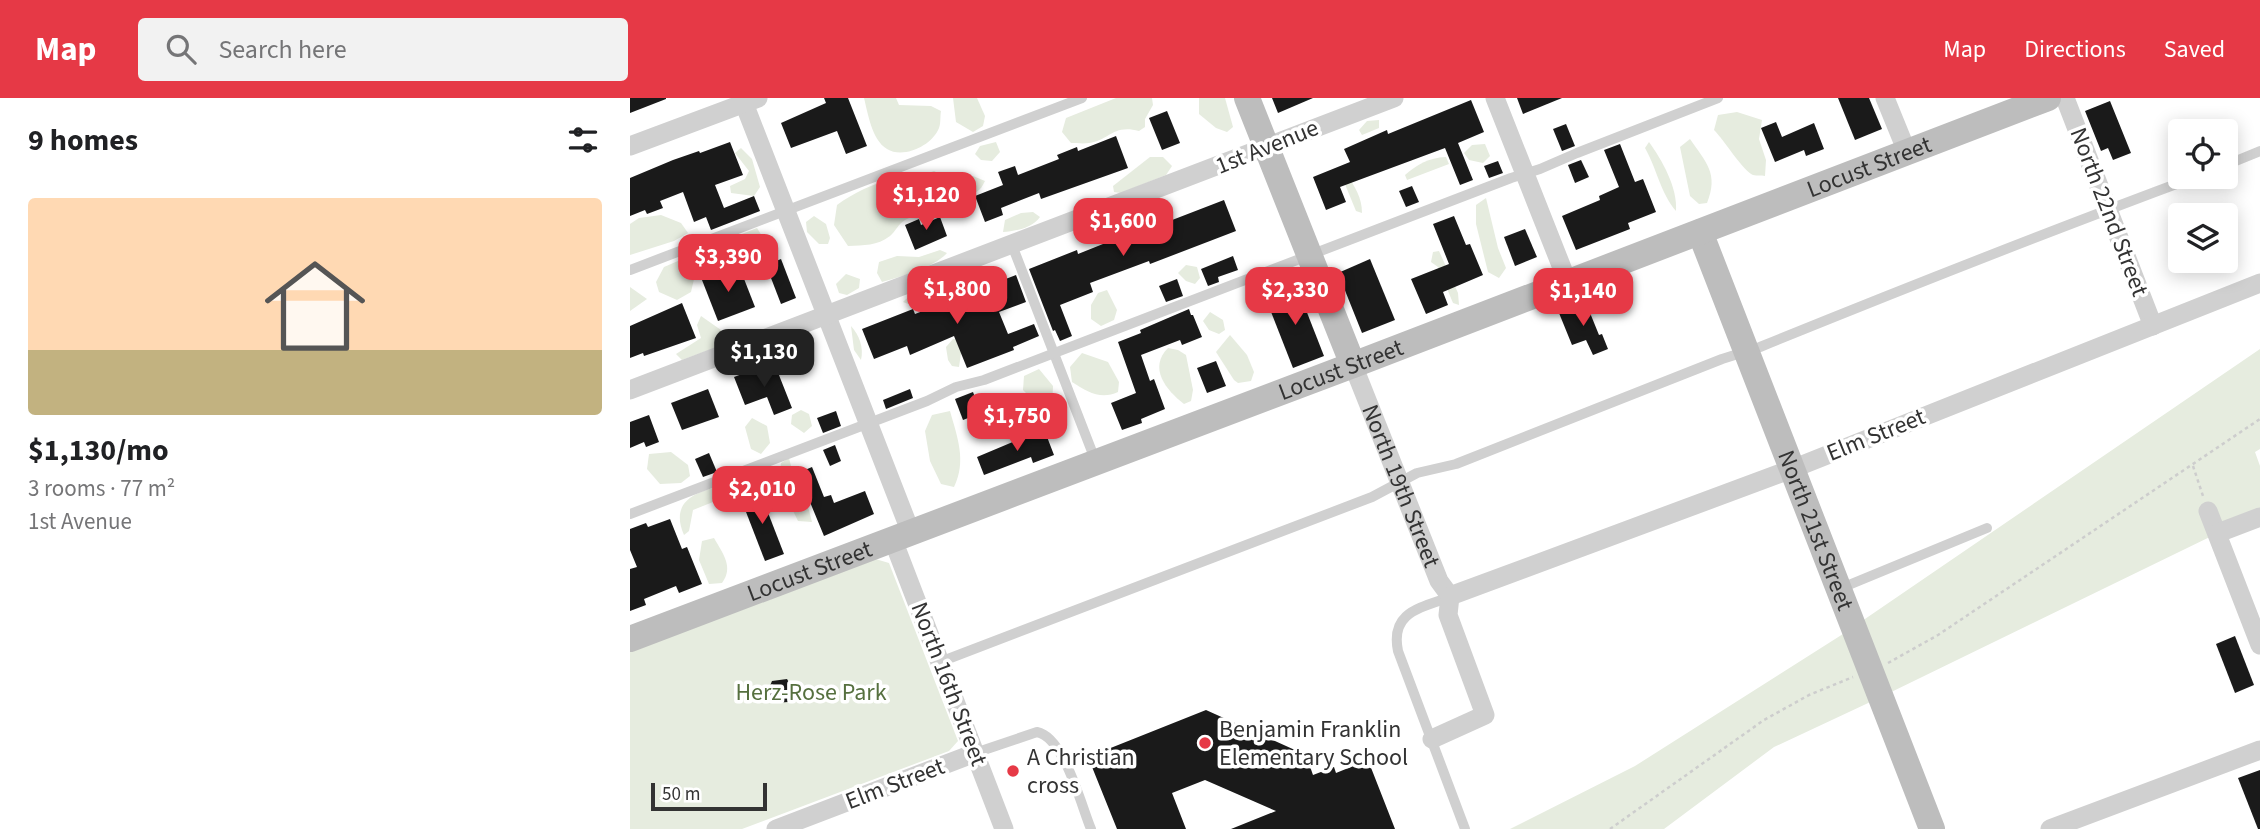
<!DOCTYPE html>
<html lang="en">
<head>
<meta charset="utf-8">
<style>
  :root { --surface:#fff; --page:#f2f2f2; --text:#202124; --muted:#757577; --line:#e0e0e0; --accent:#e63946 }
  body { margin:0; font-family:"Source Sans 3",sans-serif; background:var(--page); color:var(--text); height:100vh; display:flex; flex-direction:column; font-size:26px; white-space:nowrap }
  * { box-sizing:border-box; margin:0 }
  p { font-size:23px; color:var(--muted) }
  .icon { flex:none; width:38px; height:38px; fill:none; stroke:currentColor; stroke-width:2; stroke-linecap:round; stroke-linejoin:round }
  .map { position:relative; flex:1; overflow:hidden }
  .panel { display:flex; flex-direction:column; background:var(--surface); width:630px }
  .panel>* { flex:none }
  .tools { position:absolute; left:1538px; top:21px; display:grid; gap:14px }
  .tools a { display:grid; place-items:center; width:70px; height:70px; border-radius:7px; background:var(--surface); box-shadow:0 4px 18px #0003; font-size:35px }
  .scale { position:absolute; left:21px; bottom:18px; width:116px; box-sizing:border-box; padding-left:7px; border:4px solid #333; border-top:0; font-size:19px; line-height:24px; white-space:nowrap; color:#333; -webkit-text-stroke:5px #fff; paint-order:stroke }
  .price { position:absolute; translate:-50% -60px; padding:0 16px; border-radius:14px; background:var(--accent); color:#fff; font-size:23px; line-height:46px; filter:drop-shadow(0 2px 4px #0008) }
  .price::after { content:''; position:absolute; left:50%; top:42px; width:21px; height:16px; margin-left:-10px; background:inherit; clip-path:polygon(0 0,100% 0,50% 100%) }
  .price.on { background:#222; color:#fff }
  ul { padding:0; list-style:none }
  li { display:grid; align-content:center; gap:14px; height:371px; padding:0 28px }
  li+li { border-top:2px solid var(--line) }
  li span { display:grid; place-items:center; height:217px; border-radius:7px; color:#555 }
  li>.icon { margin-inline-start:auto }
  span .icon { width:126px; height:126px; fill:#fffc; stroke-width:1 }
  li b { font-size:30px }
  h2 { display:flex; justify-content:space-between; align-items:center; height:84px; padding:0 28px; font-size:30px }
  header { display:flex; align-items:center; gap:42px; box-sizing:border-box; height:98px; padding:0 35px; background:var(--accent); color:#fff }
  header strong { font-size:33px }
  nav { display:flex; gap:38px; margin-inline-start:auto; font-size:24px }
  .search { width:490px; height:63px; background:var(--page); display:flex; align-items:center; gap:18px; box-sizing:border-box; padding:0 24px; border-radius:7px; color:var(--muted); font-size:26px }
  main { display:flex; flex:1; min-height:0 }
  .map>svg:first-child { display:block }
  .green { fill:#e6ecdf }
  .building { fill:#1a1a1a }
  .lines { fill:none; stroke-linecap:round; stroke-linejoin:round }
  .path { stroke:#cdcdcd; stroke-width:2.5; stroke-dasharray:3.5 3.5; stroke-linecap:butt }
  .lane { stroke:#d0d0d0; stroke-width:10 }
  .street { stroke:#d0d0d0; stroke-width:19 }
  .secondary { stroke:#bdbdbd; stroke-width:26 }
  .poi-dot { fill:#e63946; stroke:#fff; stroke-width:2.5 }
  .labels { text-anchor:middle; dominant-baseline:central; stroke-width:7; stroke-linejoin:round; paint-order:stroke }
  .street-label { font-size:24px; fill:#333; stroke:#fff }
  .park-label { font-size:24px; fill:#56703f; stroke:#fff }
  .poi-label { font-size:24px; fill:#333; stroke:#fff; text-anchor:start }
</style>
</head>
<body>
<header>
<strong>Map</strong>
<div class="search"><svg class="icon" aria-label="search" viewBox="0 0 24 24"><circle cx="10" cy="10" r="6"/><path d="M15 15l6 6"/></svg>Search here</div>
<nav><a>Map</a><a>Directions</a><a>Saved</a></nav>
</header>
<main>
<section class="panel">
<h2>9 homes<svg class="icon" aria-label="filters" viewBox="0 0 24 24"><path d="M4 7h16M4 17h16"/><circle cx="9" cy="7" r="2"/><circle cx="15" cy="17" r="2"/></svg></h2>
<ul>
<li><span style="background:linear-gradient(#ffd9b3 70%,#c2b280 0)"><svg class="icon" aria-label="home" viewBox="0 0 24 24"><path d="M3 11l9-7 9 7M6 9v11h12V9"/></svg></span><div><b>$1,130/mo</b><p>3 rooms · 77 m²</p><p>1st Avenue</p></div></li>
</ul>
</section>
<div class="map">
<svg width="1630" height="731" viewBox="0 0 1630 731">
  <rect width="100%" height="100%" fill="#fff"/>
  <g class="green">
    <path d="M234,0H266L269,7L301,8L311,13C310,18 311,25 309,30C302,48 273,61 257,51C242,42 238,16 234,0Z"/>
    <path d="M323,0H347L355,18L353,28L343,34L326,24Z"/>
    <path d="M486,0H522L523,7L515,21V29L509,33C482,26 479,43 459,45C453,46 446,45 441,45L432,34L436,20Z"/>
    <path d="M569,0H595L603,29L597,34L586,30L569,16Z"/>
    <path d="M1107,14L1132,22L1129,41L1136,62L1135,78C1131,77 1127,78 1123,77C1114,74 1094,42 1084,32L1088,17Z"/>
    <path d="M749,22V30L732,37L729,32L737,23Z"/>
    <path d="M1060,41C1076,64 1089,76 1077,105L1069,106L1060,98L1050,49Z"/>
    <path d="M366,44L370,54L362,63L351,62L345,56L350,48Z"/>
    <path d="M1019,44C1032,62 1048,90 1046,113C1030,94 1027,71 1015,50Z"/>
    <path d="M855,46L860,58L853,65L839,62L834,55L842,47Z"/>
    <path d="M111,50L122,61L130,89L124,98L101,95L100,88L115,81L119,73L105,55Z"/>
    <path d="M520,59H533L542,68L536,77L491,95L484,94L483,88Z"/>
    <path d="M816,59L819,66L777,82L775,77C788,66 798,60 816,59Z"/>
    <path d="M304,73L316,79L323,96L322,106C307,114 290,114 275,122C268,126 266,133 260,138C247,148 234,147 218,148L204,127L207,107C222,96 245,84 264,81C278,79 290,78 304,73Z"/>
    <path d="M716,76C725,88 732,100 732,115L726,113L712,79Z"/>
    <path d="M343,78L355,83C350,94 344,97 332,96V87Z"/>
    <path d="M856,100L868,150L876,170L869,180L858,174L846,126V107Z"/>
    <path d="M403,114L410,119C402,130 386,133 373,134L375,122L391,115Z"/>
    <path d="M31,117L51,125L58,135L44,143L0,157V126L9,120Z"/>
    <path d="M184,118L196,126L200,140L198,146H189L177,134L176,124Z"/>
    <path d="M127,130L137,146L130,161L120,171L103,160L100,149L112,136Z"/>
    <path d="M310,152L317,155C305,169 270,179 252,184L247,175L249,164L267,158L289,159Z"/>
    <path d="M809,153L828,195L829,207L823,205L808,169L801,164L803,154Z"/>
    <path d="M55,160L64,181L61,194L47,202L29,194L26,184L34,169Z"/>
    <path d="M556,167L567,169L570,180L565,186L556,183L548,175Z"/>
    <path d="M216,176L230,181L229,190L217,197L209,195L206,186Z"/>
    <path d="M326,183L336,186L330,192L313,199L281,207L273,204C287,190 307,187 326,183Z"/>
    <path d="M0,189L17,201L0,213Z"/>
    <path d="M477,192L487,212L484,222L471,228L461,221V207L468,195Z"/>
    <path d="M580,214L593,222L595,232L589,236L579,232L573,223Z"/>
    <path d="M71,218L91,232L95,246L52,262L46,256L71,240L67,227Z"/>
    <path d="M221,228C229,237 234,249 231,262L224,252Z"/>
    <path d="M600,237L617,257L624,274L621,283L608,285L604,282L586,254Z"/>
    <path d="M323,241L333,242L329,269L322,268L318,262L316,249Z"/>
    <path d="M538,250L548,252L556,257L563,292L561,303L554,306C536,292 518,270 538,250Z"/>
    <path d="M1630,251V351L1625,354L1630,368V419L1588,435L1251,599L1144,649L1034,731H880L1005,668L1213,536Z"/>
    <path d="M452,255L478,264L489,284L488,294C471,302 457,294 442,284L440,269Z"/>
    <path d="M409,271L423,288L422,310L408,307L393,292L394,278Z"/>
    <path d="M171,312L179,316L182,328L174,335L161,326L162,317Z"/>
    <path d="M320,313C327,338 337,363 324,389L311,386L300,363L295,333L302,317Z"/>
    <path d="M122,320L137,328L140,345L131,356L121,351L115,329Z"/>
    <path d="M41,354L58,367L60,378L51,385L30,386L17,371L19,356Z"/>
    <path d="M159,360L165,384L179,412L182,424L168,423L149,384L151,365Z"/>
    <path d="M88,389L93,396L83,404L63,412L59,433L54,437C41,407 60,395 88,389Z"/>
    <path d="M84,440C93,456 104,469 92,485L79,486L69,462L72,443Z"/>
    <path d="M242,460L259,465L328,643L319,653L112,731H0V553Z"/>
  </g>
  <g class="building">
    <path d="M0,0H36V1L0,15Z"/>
    <path d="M194,0H218L237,48L216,56L207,33L161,50L151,25L196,5Z"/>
    <path d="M642,0H683L648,15Z"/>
    <path d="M887,0H932L893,16Z"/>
    <path d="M1208,0H1239L1252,31L1225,42Z"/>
    <path d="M841,2L854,34L828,45L843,82L830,87L815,50L710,89L716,104L696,112L683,79L720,64L714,51L757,32L758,36Z"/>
    <path d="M1480,3L1501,55L1483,62L1478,50L1471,53L1455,13Z"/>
    <path d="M537,13L550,45L532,52L519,20Z"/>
    <path d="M1146,24L1152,39L1184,25L1194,51L1176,58L1174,52L1145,64L1131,30Z"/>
    <path d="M936,26L945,48L932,53L923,31Z"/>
    <path d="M486,38L498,70L411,101L409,95L371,110L373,117L355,124L345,98L373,87L368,74L385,68L388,77L429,61L427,57L447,49L448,53Z"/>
    <path d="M100,44L113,77L85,87L94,110L124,98L130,113L81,132L76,119L64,124L53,94L30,103L33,110L17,116L15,112L0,118V80L43,62L69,53L70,55Z"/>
    <path d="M990,46L1005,84L1013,81L1026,114L998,125L1000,131L946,152L932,118L970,102L969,98L989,89L974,52Z"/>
    <path d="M951,62L959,79L945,85L938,67Z"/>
    <path d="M868,63L873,75L859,80L854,68Z"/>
    <path d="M782,88L789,104L776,109L769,93Z"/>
    <path d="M594,102L606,133L520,166L519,163L460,185L463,194L430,207L442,238L430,243L425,232L423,233L399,171L447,152L448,156L478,144L477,140L497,133L498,136L523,126L524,129Z"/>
    <path d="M824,118L836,147L840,146L853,177L813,194L818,207L796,216L781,181L819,166L803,126Z"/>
    <path d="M310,119L317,138L285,152L275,127L289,121L291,127Z"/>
    <path d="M895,131L907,159L885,168L874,139Z"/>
    <path d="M603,158L608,172L588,179L589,184L578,188L571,171Z"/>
    <path d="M151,161L166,200L151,206L136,167Z"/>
    <path d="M740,161L765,222L732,235L708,175Z"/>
    <path d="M109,168L125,209L88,223L72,182Z"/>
    <path d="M386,177L396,204L369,214L378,236L404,226L409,238L383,249L384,252L337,270L324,238L280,257L277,248L244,261L232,231L283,211L285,216Z"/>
    <path d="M547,181L553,198L536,204L529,188Z"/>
    <path d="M667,189L694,258L663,270L636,201Z"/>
    <path d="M52,205L66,240L14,258L13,255L0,260V228Z"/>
    <path d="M956,205L969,237L972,236L978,251L963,257L956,242L942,247L929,215Z"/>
    <path d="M559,211L561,217H563L572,239L552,247L550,242L511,257L520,283L524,281L535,311L511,321L512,325L492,332L481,305L506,295L488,244L511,235L510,232Z"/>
    <path d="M586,263L596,288L577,295L567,270Z"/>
    <path d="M145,267L162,310L144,317L137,299L115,307L104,279L120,273L121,276Z"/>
    <path d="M78,291L89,319L52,332L41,305Z"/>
    <path d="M280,291L283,300L256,311L253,302Z"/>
    <path d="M343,294L351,315L333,322L325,301Z"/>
    <path d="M206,313L211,328L193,335L187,320Z"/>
    <path d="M19,317L29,344L16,349L14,344L0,350V324Z"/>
    <path d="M414,331L424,357L403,365L401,359L354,377L347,359Z"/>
    <path d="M205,347L211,363L200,368L193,352Z"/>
    <path d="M79,355L87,374L73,379L65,361Z"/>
    <path d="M182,369L194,399L201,397L204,405L235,393L244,416L194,438L168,375Z"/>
    <path d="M130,394L154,456L135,463L111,401Z"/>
    <path d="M40,421L52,451L57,449L72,486L49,495L46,488L14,501L16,507L0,513V471L7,469L0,452V431L16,425L18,429Z"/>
    <path d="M1605,538L1624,587L1605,595L1586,546Z"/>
    <path d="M157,581L163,592L158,604L145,605L137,595L142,583Z"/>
    <path d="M576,612L676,657L683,677L704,669L706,675L738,662L765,731H601L646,713L575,682L542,695L556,731H487L458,659Z"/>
    <path d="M1630,672V731H1628L1608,680Z"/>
  </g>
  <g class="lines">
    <g class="path">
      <path d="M1563,368L1573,398"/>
      <path d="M1258,565L1308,537L1630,321"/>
      <path d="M980,731L1134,622L1179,597L1223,579"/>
    </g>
    <g class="lane">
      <path d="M1596,67L1630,53"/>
      <path d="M382,147L466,364"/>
      <path d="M0,172L452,0"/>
      <path d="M0,416L297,303L326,289L354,282L881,80L910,71L947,55L1088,0"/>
      <path d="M1209,491L1357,430"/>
      <path d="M820,499C790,510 760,514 768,553L835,731"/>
      <path d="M310,564L742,399L787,375L826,366L1092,261L1130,249C1275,190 1420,133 1565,79"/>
      <path d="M345,655L407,634C434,639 451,707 461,731"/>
    </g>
    <g class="street">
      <path d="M112,0L281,435"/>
      <path d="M865,0L938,185"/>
      <path d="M1255,0L1277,54"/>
      <path d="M1435,0L1523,228"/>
      <path d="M0,48L128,0"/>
      <path id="s1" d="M723,267L809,483L820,498L818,517L855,617L802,641"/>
      <path d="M0,292L764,0"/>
      <path d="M1578,413L1630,547"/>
      <path d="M1588,435L1630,419"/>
      <path d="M263,442L374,731"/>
      <path d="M820,498L1162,371L1630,185"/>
      <path d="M146,731L345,655"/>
      <path d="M1420,731L1630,652"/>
    </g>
    <g class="secondary">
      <path d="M617,0L723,267"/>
      <path id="s2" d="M1070,134L1302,731"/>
      <path id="s3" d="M0,541L723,267L1418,0"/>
    </g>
  </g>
  <g class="poi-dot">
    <circle cx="575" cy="645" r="7"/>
    <circle cx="383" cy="673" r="7"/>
  </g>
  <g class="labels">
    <g class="street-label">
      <text transform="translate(637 49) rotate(-22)">1st Avenue</text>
      <text stroke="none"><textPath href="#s3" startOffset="1326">Locust Street</textPath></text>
      <text transform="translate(1479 114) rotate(69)">North 22nd Street</text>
      <text stroke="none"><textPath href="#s3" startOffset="760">Locust Street</textPath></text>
      <text transform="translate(1246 337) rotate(-22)">Elm Street</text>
      <text stroke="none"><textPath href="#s1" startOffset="130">North 19th Street</textPath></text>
      <text stroke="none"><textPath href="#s2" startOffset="320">North 21st Street</textPath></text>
      <text stroke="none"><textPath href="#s3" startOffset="192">Locust Street</textPath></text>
      <text transform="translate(319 586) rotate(69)">North 16th Street</text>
      <text transform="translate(265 686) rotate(-21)">Elm Street</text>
    </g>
    <g class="park-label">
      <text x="181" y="594">Herz-Rose Park</text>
    </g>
    <g class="poi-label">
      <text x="589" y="631">Benjamin Franklin<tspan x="589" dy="28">Elementary School</tspan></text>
      <text x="397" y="659">A Christian<tspan x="397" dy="28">cross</tspan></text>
    </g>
  </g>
</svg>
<div class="tools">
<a><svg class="icon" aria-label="locate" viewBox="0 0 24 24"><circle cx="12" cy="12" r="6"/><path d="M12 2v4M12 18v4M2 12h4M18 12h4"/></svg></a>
<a><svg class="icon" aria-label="layers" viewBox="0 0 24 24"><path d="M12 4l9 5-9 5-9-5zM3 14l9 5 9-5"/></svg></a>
</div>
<div class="scale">50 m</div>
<b class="price" style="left:296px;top:134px">$1,120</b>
<b class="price" style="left:493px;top:160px">$1,600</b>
<b class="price" style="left:98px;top:196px">$3,390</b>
<b class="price" style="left:327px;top:228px">$1,800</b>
<b class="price" style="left:665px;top:229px">$2,330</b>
<b class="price" style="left:953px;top:230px">$1,140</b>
<b class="price on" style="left:134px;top:291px">$1,130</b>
<b class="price" style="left:387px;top:355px">$1,750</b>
<b class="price" style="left:132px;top:428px">$2,010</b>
</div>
</main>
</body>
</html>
